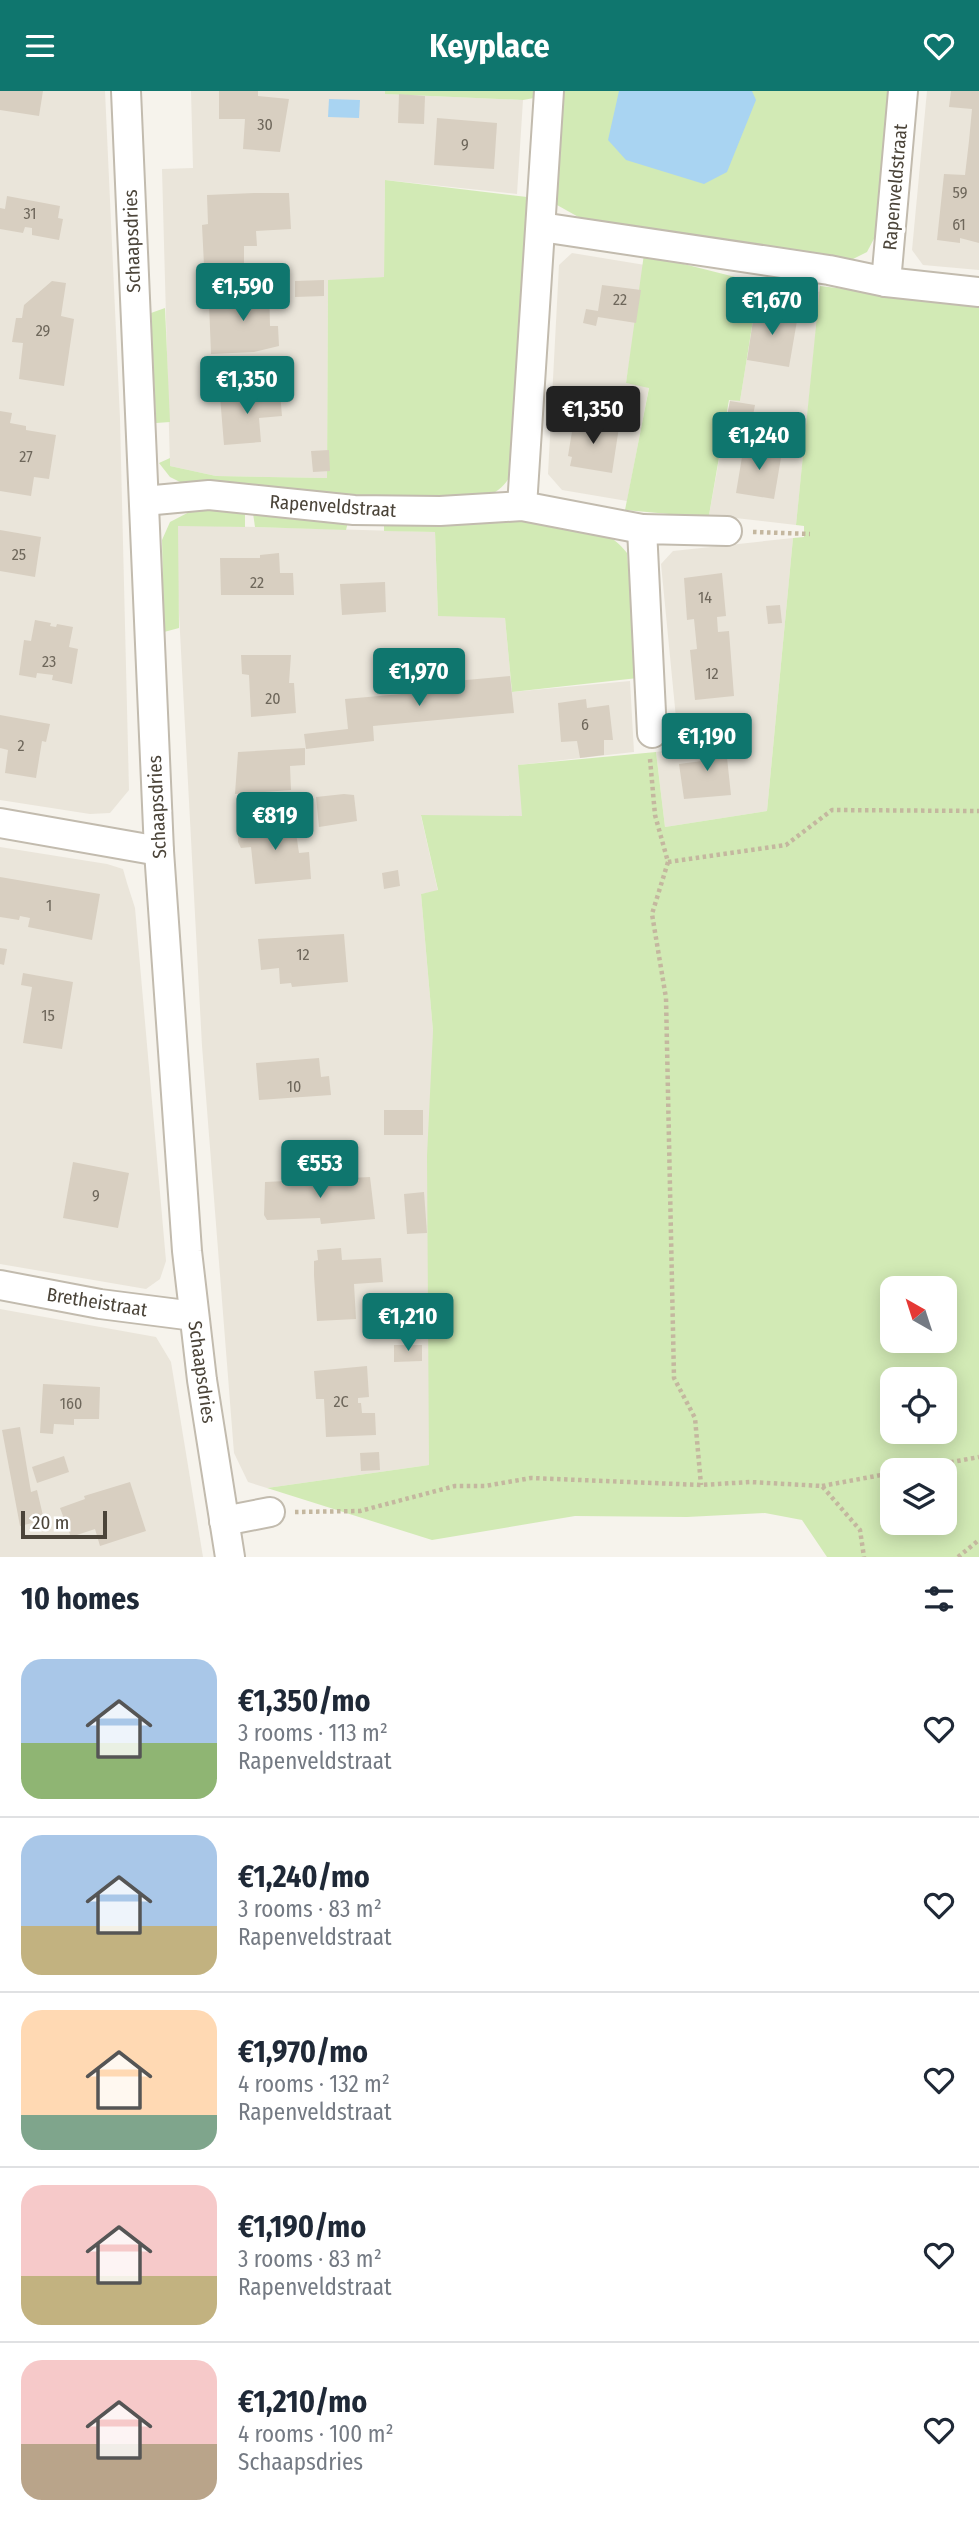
<!DOCTYPE html>
<html lang="en">
<head>
<meta charset="utf-8">
<style>
  :root { --surface:#fff; --page:#f2f2f3; --text:#1f2937; --muted:#747a83; --line:#e0e1e3; --accent:#0f766e }
  body { margin:0; font-family:"Fira Sans Condensed",sans-serif; background:var(--page); color:var(--text); height:100vh; display:flex; flex-direction:column; font-size:26px; white-space:nowrap }
  * { box-sizing:border-box; margin:0 }
  p { font-size:23px; color:var(--muted) }
  .icon { flex:none; width:38px; height:38px; fill:none; stroke:currentColor; stroke-width:2; stroke-linecap:round; stroke-linejoin:round }
  .map { position:relative; height:1466px; overflow:hidden }
  .sheet { display:flex; flex-direction:column; background:var(--surface); flex:1 }
  .sheet>* { flex:none }
  .needle { width:46px; rotate:321deg }
  .controls { position:absolute; left:880px; top:1185px; display:grid; gap:14px }
  .controls a { display:grid; place-items:center; width:77px; height:77px; border-radius:14px; background:var(--surface); box-shadow:0 4px 18px #0003; font-size:35px }
  .scale { position:absolute; left:21px; bottom:18px; width:86px; box-sizing:border-box; padding-left:7px; border:4px solid #4b4439; border-top:0; font-size:19px; line-height:24px; white-space:nowrap; color:#4b4439; -webkit-text-stroke:5px #fff; paint-order:stroke }
  .price { position:absolute; translate:-50% -60px; padding:0 16px; border-radius:7px; background:var(--accent); color:#fff; font-size:23px; line-height:46px; filter:drop-shadow(0 2px 4px #0008) }
  .price::after { content:''; position:absolute; left:50%; top:42px; width:21px; height:16px; margin-left:-10px; background:inherit; clip-path:polygon(0 0,100% 0,50% 100%) }
  .price.on { background:#222; color:#fff }
  ul { padding:0; list-style:none }
  li { display:flex; align-items:center; gap:21px; height:175px; padding:0 21px }
  li+li { border-top:2px solid var(--line) }
  li span { display:grid; place-items:center; flex:none; width:196px; height:140px; border-radius:21px; color:#555 }
  li>.icon { margin-inline-start:auto }
  span .icon { width:84px; height:84px; fill:#fffc; stroke-width:1 }
  li b { font-size:30px }
  h2 { display:flex; justify-content:space-between; align-items:center; height:84px; padding:0 21px; font-size:30px }
  header { display:flex; justify-content:space-between; align-items:center; height:91px; padding:0 21px; background:var(--accent); color:#fff; font-size:32px; font-weight:700 }
  .map>svg:first-child { display:block }
  .residential { fill:#eae5da }
  .green { fill:#d2eab5; fill-rule:evenodd }
  .water { fill:#a9d4f2 }
  .building { fill:#d8cfc1 }
  .lines { fill:none; stroke-linecap:round; stroke-linejoin:round }
  .minor-casing { stroke:#c2bbae; stroke-width:32 }
  .path { stroke:#c4b79f; stroke-width:4.5; stroke-dasharray:3.5 3.5; stroke-linecap:butt }
  .minor { stroke:#fff; stroke-width:28 }
  .labels { text-anchor:middle; dominant-baseline:central; stroke-width:7; stroke-linejoin:round; paint-order:stroke }
  .number-label { font-size:16px; fill:#6e675b }
  .street-label { font-size:19px; fill:#4b4439; stroke:#fff }
</style>
</head>
<body>
<header><svg class="icon" aria-label="menu" viewBox="0 0 24 24"><path d="M4 6h16M4 12h16M4 18h16"/></svg>Keyplace<svg class="icon" aria-label="heart" viewBox="0 0 24 24"><path d="M12 20l-8-8c-3-5 5-10 8-4 3-6 11-1 8 4z"/></svg></header>
<div class="map">
<svg width="979" height="1466" viewBox="0 0 979 1466">
  <rect width="100%" height="100%" fill="#f6f3ec"/>
  <g class="residential">
    <path d="M0,0H105L120,328L129,699L110,722L90,723L0,709Z"/>
    <path d="M191,0H385L386,3L523,9L517,103L385,89L384,186L328,190L327,387L216,385L170,375L162,78L193,77Z"/>
    <path d="M927,0H979V179L923,174L912,159Z"/>
    <path d="M572,162L645,174L626,292L649,296L627,410L562,399L548,383L559,174Z"/>
    <path d="M759,192L820,201L796,434L709,424L730,308L740,310Z"/>
    <path d="M178,434L435,441L438,524L505,527L512,601L630,590L634,661L519,674L523,725H421L438,800L421,803L433,940L429,1374L267,1397L248,1391L234,1362L202,955L177,485Z"/>
    <path d="M793,447L767,720L665,736L656,661L679,658L661,473L673,460Z"/>
    <path d="M0,756L107,773L123,778L127,792L135,817L166,1170L160,1188L146,1198L0,1173Z"/>
    <path d="M0,1218L156,1246L171,1271L203,1466H0Z"/>
  </g>
  <g class="green">
    <path d="M385,0H535L534,7L523,9L385,3Z"/>
    <path d="M561,0H891L878,140L867,161L847,171L582,128L557,114L555,97Z"/>
    <path d="M385,89L527,106L516,363C512,386 507,396 486,406L361,409L186,394L170,386L159,372L170,367V375L216,385L327,387L328,189L384,186Z"/>
    <path d="M644,163L759,192L740,310L729,309L709,424L702,426L625,419L649,297L626,292Z"/>
    <path d="M820,195L979,214V1466H827L802,1429L765,1422L687,1426L575,1425L432,1449L267,1397L429,1374L427,1065L433,940L421,803L438,799L421,724L522,725L518,674L656,661L665,736L767,720L793,447L804,446V435L796,434ZM892,1197H945V1250H892ZM892,1288H945V1340H892ZM892,1379H945V1432H892Z"/>
    <path d="M165,217L170,331L156,332L151,222Z"/>
    <path d="M195,418L245,421V436L178,435L179,537L164,541L162,449L170,431Z"/>
    <path d="M253,422L348,431L346,439L255,436Z"/>
    <path d="M508,429C548,433 601,426 627,462L638,587L512,601L505,527L438,525L435,441L384,440V433Z"/>
  </g>
  <g class="water">
    <path d="M619,0H752L756,9L727,81L704,93L626,69L608,49Z"/>
    <path d="M329,8L360,9L359,27L328,26Z"/>
  </g>
  <g class="building">
    <path d="M0,0H43L39,25L0,19Z"/>
    <path d="M219,0H258V5L289,8L280,61L243,58L245,28H219Z"/>
    <path d="M951,0H979V152L960,147V152L937,149L944,83L965,84L969,50L972,18L949,16Z"/>
    <path d="M399,3L425,5L424,33L398,32Z"/>
    <path d="M437,27L497,32L494,78L434,74Z"/>
    <path d="M254,102H289L291,138L256,140L257,155H244V172L204,174L202,134L208,133L207,104Z"/>
    <path d="M7,105L60,115L58,127L63,128L59,149L32,144V137L25,136L23,142L0,138V117L5,118Z"/>
    <path d="M324,189V205L295,206V190Z"/>
    <path d="M52,190L66,192L61,225L74,228L64,295L19,288L23,252L12,251L16,227H22L24,214Z"/>
    <path d="M602,194L641,199L636,232L598,226L596,235L583,232L586,218L598,220Z"/>
    <path d="M269,195L270,235H278L279,255L254,261L211,263L209,212L235,211L234,197Z"/>
    <path d="M755,217L798,224L789,276L747,269Z"/>
    <path d="M280,302L282,325L259,327L261,351L224,354L220,305Z"/>
    <path d="M730,310L755,314L750,340L725,335Z"/>
    <path d="M0,320L12,322L10,332L26,335V339L56,344L49,388L34,386L31,405L0,400Z"/>
    <path d="M574,328L619,336L612,382L570,375L572,366L568,365Z"/>
    <path d="M744,354L782,361L774,408L736,402Z"/>
    <path d="M329,359L330,380L313,381L311,360Z"/>
    <path d="M0,439L41,446L35,486L0,480Z"/>
    <path d="M279,462L280,482H293L294,504H221L220,467H260V464Z"/>
    <path d="M722,482L726,525L717,526L718,541L729,540L734,605L695,609L690,559L697,558L694,528L687,529L684,487Z"/>
    <path d="M385,491L386,521L342,524L340,493Z"/>
    <path d="M780,514L782,532L768,533L766,515Z"/>
    <path d="M35,529L51,532L50,535L56,536L57,533L73,536L69,556L78,558L72,593L52,589L53,584L37,582L36,587L19,584L24,549L31,550Z"/>
    <path d="M241,564H291L289,592H294L296,622L251,626L249,584L242,583Z"/>
    <path d="M510,585L514,622L373,635L374,650L306,658L304,643L348,638L345,608L402,603L401,595Z"/>
    <path d="M586,608L587,617L609,614L613,649H604V664L580,667L577,650L561,651L558,612Z"/>
    <path d="M0,624L50,633L46,651L42,650L36,687L5,682L8,659L0,657Z"/>
    <path d="M725,648L731,704L684,708L679,673L702,670L700,651Z"/>
    <path d="M305,657V674L290,675L291,699L235,703L238,661Z"/>
    <path d="M344,703L354,704L357,730L319,736L316,706Z"/>
    <path d="M294,728L299,762L309,761L311,788L255,793L251,756L241,757L238,751L239,735Z"/>
    <path d="M398,779L400,795L384,798L382,782Z"/>
    <path d="M0,786L100,803L92,849L28,836L30,827L20,825L19,829L0,826Z"/>
    <path d="M344,843L348,891L292,896L291,892L280,893L279,877L261,879L258,848Z"/>
    <path d="M0,857L7,858L4,874L0,873Z"/>
    <path d="M23,882L73,891L62,958L23,952L32,896L21,894Z"/>
    <path d="M319,967L321,986L329,985L331,1004L259,1009L256,972Z"/>
    <rect x="384" y="1019" width="39" height="25"/>
    <path d="M73,1071L129,1082L118,1137L63,1127Z"/>
    <path d="M370,1086L375,1128L321,1133L320,1127L267,1129L264,1124L265,1091Z"/>
    <path d="M424,1101L427,1142L407,1143L404,1103Z"/>
    <path d="M341,1157L342,1169L381,1167L383,1191L354,1193L356,1228L317,1230L314,1184V1170L318,1169L317,1159Z"/>
    <path d="M394,1254H422V1270L394,1271Z"/>
    <path d="M367,1275L369,1306L358,1307V1312H361L362,1322H375L376,1344L326,1346L324,1308H316L314,1280Z"/>
    <path d="M43,1293L100,1296L99,1328H74V1334L54,1333L53,1343L40,1342Z"/>
    <path d="M20,1336L31,1401L37,1399L44,1429L20,1435L2,1339Z"/>
    <path d="M379,1361L380,1379L361,1380L360,1362Z"/>
    <path d="M64,1365L69,1381L37,1392L32,1376Z"/>
    <path d="M130,1391L146,1440L100,1455L95,1438L71,1446L60,1417L85,1408L84,1405Z"/>
  </g>
  <g class="lines">
    <defs>
      <g id="minor">
        <path d="M126,0L159,760L187,1160L202,1289L230,1466"/>
        <path d="M903,0L886,191L979,201"/>
        <path d="M541,136L829,179L886,191"/>
        <path d="M144,410L209,404L354,419L440,420L522,415L642,438"/>
        <path d="M522,415L549,0"/>
        <path d="M652,642L642,438L727,440"/>
        <path d="M0,732L159,760"/>
        <path d="M0,1194L100,1213L194,1225"/>
        <path d="M224,1430L270,1421"/>
      </g>
    </defs>
    <use href="#minor" class="minor-casing"/>
    <g class="path">
      <path d="M753,441L810,443"/>
      <path d="M650,668L655,724L668,771L652,823L666,907L674,1287L695,1327L701,1394"/>
      <path d="M668,771L786,754L832,719L979,720"/>
      <path d="M909,1379L979,1366"/>
      <path d="M822,1395L892,1382"/>
      <path d="M295,1421L360,1420L455,1395H485L531,1387L701,1394L750,1391L822,1395L860,1439L864,1466"/>
      <path d="M958,1466L979,1449"/>
    </g>
    <use href="#minor" class="minor"/>
  </g>
  <g class="labels">
    <g class="number-label">
      <text x="265" y="33">30</text>
      <text x="465" y="53">9</text>
      <text x="960" y="101">59</text>
      <text x="30" y="122">31</text>
      <text x="959" y="133">61</text>
      <text x="620" y="208">22</text>
      <text x="43" y="239">29</text>
      <text x="26" y="365">27</text>
      <text x="19" y="463">25</text>
      <text x="257" y="491">22</text>
      <text x="705" y="506">14</text>
      <text x="49" y="570">23</text>
      <text x="712" y="582">12</text>
      <text x="273" y="607">20</text>
      <text x="585" y="633">6</text>
      <text x="21" y="654">2</text>
      <text x="49" y="814">1</text>
      <text x="303" y="863">12</text>
      <text x="48" y="924">15</text>
      <text x="294" y="995">10</text>
      <text x="96" y="1104">9</text>
      <text x="341" y="1310">2C</text>
      <text x="71" y="1312">160</text>
    </g>
    <g class="street-label">
      <text transform="translate(895 96) rotate(-85)">Rapenveldstraat</text>
      <text transform="translate(132 150) rotate(-92)">Schaapsdries</text>
      <text transform="translate(333 415) rotate(4)">Rapenveldstraat</text>
      <text transform="translate(157 716) rotate(-93)">Schaapsdries</text>
      <text transform="translate(97 1211) rotate(9)">Bretheistraat</text>
      <text transform="translate(202 1281) rotate(82)">Schaapsdries</text>
    </g>
  </g>
</svg>
<div class="controls">
<a><svg class="needle" viewBox="-14 -14 28 28"><path d="M0-13l5 13h-10z" fill="#e53935"/><path d="M0 13l5-13h-10z" fill="#747a83"/></svg></a>
<a><svg class="icon" aria-label="locate" viewBox="0 0 24 24"><circle cx="12" cy="12" r="6"/><path d="M12 2v4M12 18v4M2 12h4M18 12h4"/></svg></a>
<a><svg class="icon" aria-label="layers" viewBox="0 0 24 24"><path d="M12 4l9 5-9 5-9-5zM3 14l9 5 9-5"/></svg></a>
</div>
<div class="scale">20 m</div>
<b class="price" style="left:243px;top:232px">€1,590</b>
<b class="price" style="left:772px;top:246px">€1,670</b>
<b class="price" style="left:247px;top:325px">€1,350</b>
<b class="price on" style="left:593px;top:355px">€1,350</b>
<b class="price" style="left:759px;top:381px">€1,240</b>
<b class="price" style="left:419px;top:617px">€1,970</b>
<b class="price" style="left:707px;top:682px">€1,190</b>
<b class="price" style="left:275px;top:761px">€819</b>
<b class="price" style="left:320px;top:1109px">€553</b>
<b class="price" style="left:408px;top:1262px">€1,210</b>
</div>
<section class="sheet">
<h2>10 homes<svg class="icon" aria-label="filters" viewBox="0 0 24 24"><path d="M4 7h16M4 17h16"/><circle cx="9" cy="7" r="2"/><circle cx="15" cy="17" r="2"/></svg></h2>
<ul>
<li><span style="background:linear-gradient(#a9c7e8 60%,#8fb573 0)"><svg class="icon" aria-label="home" viewBox="0 0 24 24"><path d="M3 11l9-7 9 7M6 9v11h12V9"/></svg></span><div><b>€1,350/mo</b><p>3 rooms · 113 m²</p><p>Rapenveldstraat</p></div><svg class="icon" aria-label="heart" viewBox="0 0 24 24"><path d="M12 20l-8-8c-3-5 5-10 8-4 3-6 11-1 8 4z"/></svg></li>
<li><span style="background:linear-gradient(#a9c7e8 65%,#c2b280 0)"><svg class="icon" aria-label="home" viewBox="0 0 24 24"><path d="M3 11l9-7 9 7M6 9v11h12V9"/></svg></span><div><b>€1,240/mo</b><p>3 rooms · 83 m²</p><p>Rapenveldstraat</p></div><svg class="icon" aria-label="heart" viewBox="0 0 24 24"><path d="M12 20l-8-8c-3-5 5-10 8-4 3-6 11-1 8 4z"/></svg></li>
<li><span style="background:linear-gradient(#ffd9b3 75%,#7fa58c 0)"><svg class="icon" aria-label="home" viewBox="0 0 24 24"><path d="M3 11l9-7 9 7M6 9v11h12V9"/></svg></span><div><b>€1,970/mo</b><p>4 rooms · 132 m²</p><p>Rapenveldstraat</p></div><svg class="icon" aria-label="heart" viewBox="0 0 24 24"><path d="M12 20l-8-8c-3-5 5-10 8-4 3-6 11-1 8 4z"/></svg></li>
<li><span style="background:linear-gradient(#f6c9c9 65%,#c2b280 0)"><svg class="icon" aria-label="home" viewBox="0 0 24 24"><path d="M3 11l9-7 9 7M6 9v11h12V9"/></svg></span><div><b>€1,190/mo</b><p>3 rooms · 83 m²</p><p>Rapenveldstraat</p></div><svg class="icon" aria-label="heart" viewBox="0 0 24 24"><path d="M12 20l-8-8c-3-5 5-10 8-4 3-6 11-1 8 4z"/></svg></li>
<li><span style="background:linear-gradient(#f6c9c9 60%,#b9a48a 0)"><svg class="icon" aria-label="home" viewBox="0 0 24 24"><path d="M3 11l9-7 9 7M6 9v11h12V9"/></svg></span><div><b>€1,210/mo</b><p>4 rooms · 100 m²</p><p>Schaapsdries</p></div><svg class="icon" aria-label="heart" viewBox="0 0 24 24"><path d="M12 20l-8-8c-3-5 5-10 8-4 3-6 11-1 8 4z"/></svg></li>
</ul>
</section>
</body>
</html>
